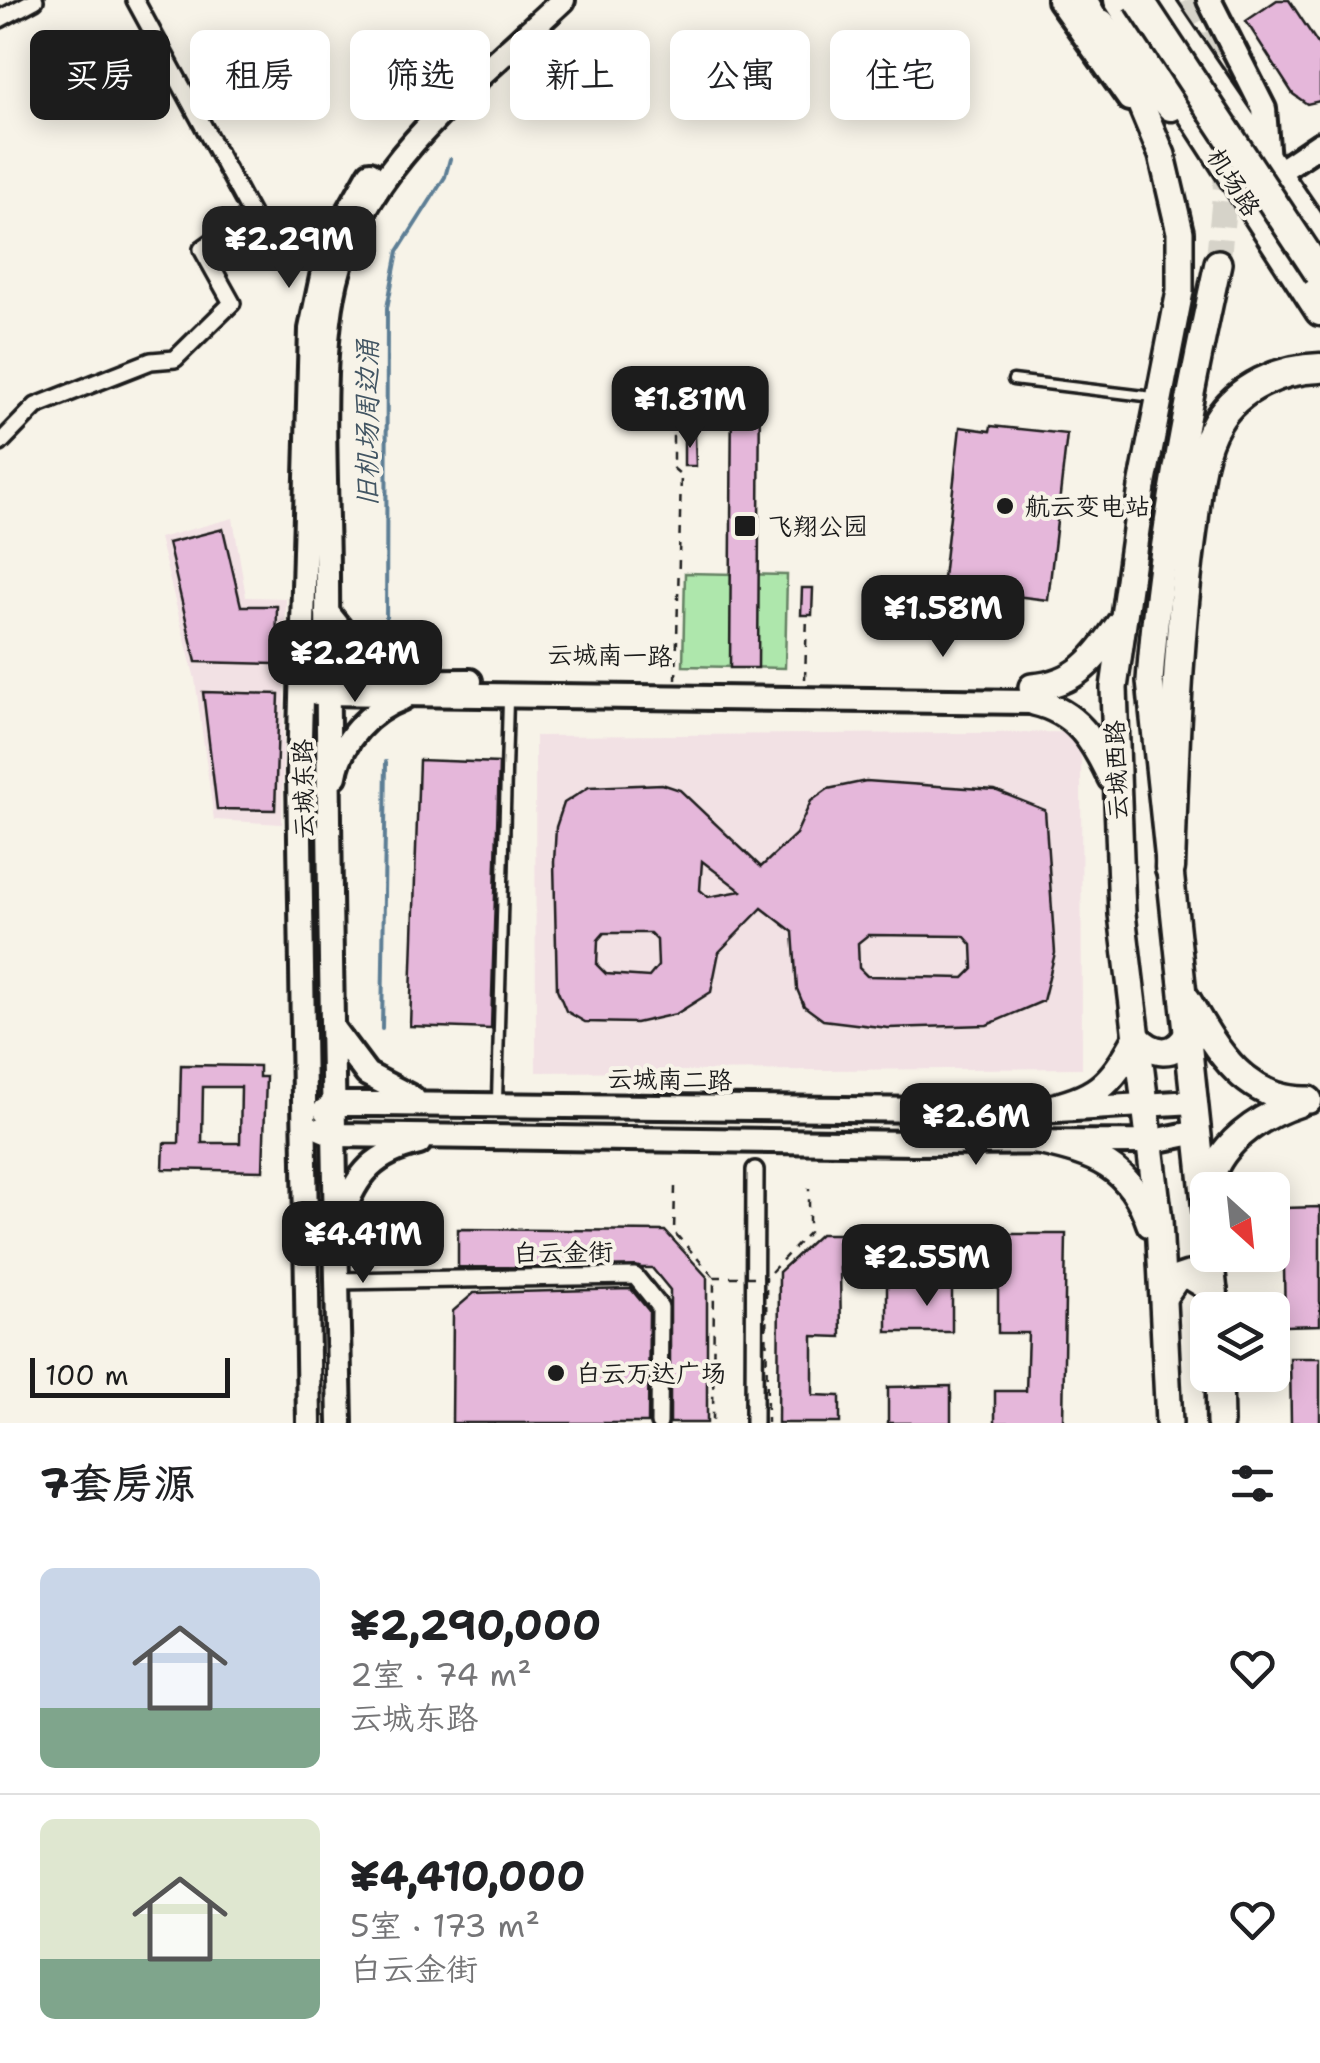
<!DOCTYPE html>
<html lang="zh">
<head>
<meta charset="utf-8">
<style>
  :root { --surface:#fff; --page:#f2f2f2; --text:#202124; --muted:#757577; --line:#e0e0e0; --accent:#1c1c1c }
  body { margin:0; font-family:"Shantell Sans","LXGW WenKai TC",sans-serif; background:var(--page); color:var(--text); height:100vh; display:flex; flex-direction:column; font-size:38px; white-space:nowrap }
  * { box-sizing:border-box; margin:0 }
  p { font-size:32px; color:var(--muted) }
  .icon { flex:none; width:55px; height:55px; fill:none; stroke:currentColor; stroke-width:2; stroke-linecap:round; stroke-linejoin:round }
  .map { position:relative; height:1423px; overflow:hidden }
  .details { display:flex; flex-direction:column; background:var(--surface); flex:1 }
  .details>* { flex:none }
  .hud { position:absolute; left:30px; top:30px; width:1260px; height:90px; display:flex; gap:20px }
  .needle { width:65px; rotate:153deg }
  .controls { position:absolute; left:1190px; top:1172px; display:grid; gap:20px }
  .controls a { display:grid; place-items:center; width:100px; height:100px; border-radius:15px; background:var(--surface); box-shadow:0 5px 25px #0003; font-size:50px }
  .scale { position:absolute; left:30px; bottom:25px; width:200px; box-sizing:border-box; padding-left:10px; border:5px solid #1c1c1c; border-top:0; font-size:28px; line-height:35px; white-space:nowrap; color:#1c1c1c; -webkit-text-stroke:8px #f7f3e8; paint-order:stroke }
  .price { position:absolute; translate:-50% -85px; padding:0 22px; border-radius:20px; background:var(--accent); color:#fff; font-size:32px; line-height:65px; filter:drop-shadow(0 2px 5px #0008) }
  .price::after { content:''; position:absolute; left:50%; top:60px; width:30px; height:22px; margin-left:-15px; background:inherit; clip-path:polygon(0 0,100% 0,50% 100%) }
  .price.active { background:#222; color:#fff }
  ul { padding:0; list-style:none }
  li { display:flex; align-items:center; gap:30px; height:250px; padding:0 40px }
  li+li { border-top:2px solid var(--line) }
  li span { display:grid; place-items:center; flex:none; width:280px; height:200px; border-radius:15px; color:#555 }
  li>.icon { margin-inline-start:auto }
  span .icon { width:120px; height:120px; fill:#fffc; stroke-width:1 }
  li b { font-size:42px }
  h2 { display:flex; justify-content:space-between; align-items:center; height:120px; padding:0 40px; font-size:42px }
  .chip { padding:0 35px; border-radius:15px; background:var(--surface); box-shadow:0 5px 25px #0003; font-size:35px; line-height:90px }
  .chip.active { background:var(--accent); color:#fff }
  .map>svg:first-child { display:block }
  .built { fill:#f2e1e4 }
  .green { fill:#aee7ac; stroke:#658264; stroke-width:2.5 }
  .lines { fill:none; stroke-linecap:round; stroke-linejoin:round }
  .stream { stroke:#5d7e95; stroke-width:4 }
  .building { fill:#e5b7da; stroke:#1c1c1c; stroke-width:2.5; fill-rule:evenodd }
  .primary-tunnel { stroke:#d6d3c9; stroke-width:25; stroke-dasharray:25 12; stroke-linecap:butt }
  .lane-casing { stroke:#1c1c1c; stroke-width:15 }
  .street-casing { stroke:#1c1c1c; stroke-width:22 }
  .secondary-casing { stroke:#1c1c1c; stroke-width:30 }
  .primary-casing { stroke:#1c1c1c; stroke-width:32 }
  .highway-casing { stroke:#1c1c1c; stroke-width:35 }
  .path { stroke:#1c1c1c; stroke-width:2.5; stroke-dasharray:8 8; stroke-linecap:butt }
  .lane { stroke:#f7f3e8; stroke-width:8 }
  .street { stroke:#f7f3e8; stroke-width:15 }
  .secondary { stroke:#f7f3e8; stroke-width:22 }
  .primary { stroke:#f7f3e8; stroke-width:25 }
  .highway { stroke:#f7f3e8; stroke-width:28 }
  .highway-bridge-casing { stroke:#1c1c1c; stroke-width:35; stroke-linecap:butt }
  .path-bridge { stroke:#1c1c1c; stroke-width:2.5; stroke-dasharray:8 8; stroke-linecap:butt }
  .highway-bridge { stroke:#f7f3e8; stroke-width:28 }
  .poi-dot { fill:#1c1c1c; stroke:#f7f3e8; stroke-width:4 }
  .labels { text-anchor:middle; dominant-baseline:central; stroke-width:8; stroke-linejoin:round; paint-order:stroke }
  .street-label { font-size:25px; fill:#1c1c1c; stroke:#f7f3e8 }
  .poi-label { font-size:25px; fill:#1c1c1c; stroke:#f7f3e8; text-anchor:start }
  .water-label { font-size:28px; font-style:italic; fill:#425563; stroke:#f7f3e8 }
</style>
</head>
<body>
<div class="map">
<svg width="1320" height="1423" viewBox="0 0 1320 1423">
  <rect width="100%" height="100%" fill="#f7f3e8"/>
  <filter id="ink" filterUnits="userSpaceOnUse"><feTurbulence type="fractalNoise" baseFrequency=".01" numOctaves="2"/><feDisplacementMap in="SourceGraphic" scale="20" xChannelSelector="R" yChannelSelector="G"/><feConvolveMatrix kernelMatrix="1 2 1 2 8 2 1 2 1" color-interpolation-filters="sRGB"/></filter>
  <g filter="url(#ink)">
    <g class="built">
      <path d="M233,518L246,597L286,598L282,824L214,820L195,679L159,538Z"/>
      <path d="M1081,732L1082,1068L536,1072L535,736Z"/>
    </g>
    <path class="green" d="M685,573L787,575L785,668L683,666Z"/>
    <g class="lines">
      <g class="stream">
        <path d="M386,642L387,308L398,251L445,177L450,159"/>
        <path d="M382,1029L386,762"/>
      </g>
    </g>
    <g class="building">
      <path d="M1277,0H1289L1320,47V101L1307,104L1293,94L1246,21Z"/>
      <path d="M732,383H760L758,668H730Z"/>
      <path d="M991,426L1067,434L1048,600L958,589L960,580L943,578L960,427L990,431Z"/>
      <path d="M684,436H695L696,466H684Z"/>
      <path d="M223,529L241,606H277L276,664L196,662L168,543Z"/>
      <path d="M802,588H813L812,615H801Z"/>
      <path d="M203,692L279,694L275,810L217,809Z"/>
      <path d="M419,760L499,763L491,1029L410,1026Z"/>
      <path d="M866,781L995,790L1045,810L1055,953L1043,1001L987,1025L888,1028L823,1020L804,1006L797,989L793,932L762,908L719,952L711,992L676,1014L636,1023L585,1022L566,1011L557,989L554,862L556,827L564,803L589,787L662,784L680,790L761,867L796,834L811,801L828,789ZM702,861L741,891L708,897L700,890ZM604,933H650L657,940L658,966L649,977L606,974L597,965L598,940ZM868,935L964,936L972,945L973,969L964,978L867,976L859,968L858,943Z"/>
      <path d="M181,1065L259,1066V1077H266L263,1171L163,1169L164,1143H179ZM203,1087H241L240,1143H202Z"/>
      <path d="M1320,1207V1325L1285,1326L1283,1208Z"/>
      <path d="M458,1229L665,1231L707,1277V1423H670V1290L652,1268L458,1267Z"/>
      <path d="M820,1234H1066L1063,1423H995V1391H1026L1028,1333H998V1269L952,1268V1332H887V1268H840L841,1337L813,1336V1395L840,1396V1423H778L779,1272Z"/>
      <path d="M631,1289L649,1311L648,1423H452L453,1311L474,1293Z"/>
      <path d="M1290,1358H1320V1423H1291Z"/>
      <path d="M951,1386V1423H888V1387Z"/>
    </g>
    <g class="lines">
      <g class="primary-tunnel">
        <path d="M1187,0L1204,31L1223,89"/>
        <path d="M1218,263L1228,159"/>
      </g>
      <defs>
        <g id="lane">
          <path d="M1013,380L1153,397"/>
          <path d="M497,1100L508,700"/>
        </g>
        <g id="street">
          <path d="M0,19L35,0"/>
          <path d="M0,443L36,406L151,361L175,359L232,303L202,249L251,214L135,0"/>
          <path d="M337,1281L635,1276L660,1307L659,1423"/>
          <path d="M754,1423L755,1170"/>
        </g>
        <g id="secondary">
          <path d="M1059,0L1129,99"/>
          <path d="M1209,0L1264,109L1268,161"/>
          <path d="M1263,174L1277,173L1320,144"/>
          <path d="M327,612L363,657L398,675"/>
          <path d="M317,682L470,681"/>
          <path d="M317,693L1034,702"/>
          <path d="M335,776C341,740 369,711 403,698"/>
          <path d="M334,1030L367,1074L413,1098"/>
          <path d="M325,1110L335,1104H377L1040,1111L1194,1102"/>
          <path d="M321,1129L335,1135L914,1143L1149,1142L1198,1132"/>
          <path d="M342,1215C357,1173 375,1153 419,1143"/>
          <path d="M309,1423L299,773L311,329L328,248L370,173"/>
          <path d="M340,1423C334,1140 328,857 327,574C327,486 314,336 343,257C380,151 484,75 563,0"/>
        </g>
        <g id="primary">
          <path d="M1084,0L1136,93L1162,155L1180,232V291L1142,487L1114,688L1122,914L1159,1220L1169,1423"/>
          <path d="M1032,687C1077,684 1095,658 1120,623"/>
          <path d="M1034,702C1077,712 1094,741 1111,778"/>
          <path d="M1187,999C1216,1049 1245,1102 1309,1100"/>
          <path d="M1137,1037C1153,1054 1174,1058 1187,1035"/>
          <path d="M1040,1111C1097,1097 1109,1088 1137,1037"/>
          <path d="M1038,1141C1095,1154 1130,1165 1150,1224"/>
          <path d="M1208,1190C1215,1145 1259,1116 1300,1103"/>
          <path d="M1208,1231L1150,681C1160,539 1188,402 1218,263"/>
          <path d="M1210,1255L1216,1310"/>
          <path d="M1165,1295L1176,1279L1188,1275L1214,1291"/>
          <path d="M1219,1375L1220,1423"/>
        </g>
        <g id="highway">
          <path d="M1119,0L1320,311"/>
          <path d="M1158,0L1320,238"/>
          <path d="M1101,24L1171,106"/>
          <path d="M1170,868C1174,753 1177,639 1193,525C1197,490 1198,454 1217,422C1238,387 1280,369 1320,368"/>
        </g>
      </defs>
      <use href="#lane" class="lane-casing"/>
      <use href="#street" class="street-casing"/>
      <use href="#secondary" class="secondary-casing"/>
      <use href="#primary" class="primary-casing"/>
      <use href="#highway" class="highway-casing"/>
      <g class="path">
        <path d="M805,679L807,615"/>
        <path d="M676,680L681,475L673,468V431L687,430V436"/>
        <path d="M675,1187L674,1232L714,1277L713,1423"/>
        <path d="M771,1272L809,1232V1188"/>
      </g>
      <use href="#lane" class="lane"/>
      <use href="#street" class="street"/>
      <use href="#secondary" class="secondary"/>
      <use href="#primary" class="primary"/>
      <use href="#highway" class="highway"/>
      <defs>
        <path id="highway-bridge" d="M1139,0L1320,274"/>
      </defs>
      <use href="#highway-bridge" class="highway-bridge-casing"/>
      <path class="path-bridge" d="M714,1277H766L767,1423"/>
      <use href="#highway-bridge" class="highway-bridge"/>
    </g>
  </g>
  <g class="poi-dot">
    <circle cx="1005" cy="506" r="10"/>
    <rect x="733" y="514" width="24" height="24" rx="5"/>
    <circle cx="556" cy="1373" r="10"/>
  </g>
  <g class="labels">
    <g class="street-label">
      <text transform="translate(1234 182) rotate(57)">机场路</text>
      <text transform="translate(610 655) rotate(1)">云城南一路</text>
      <text transform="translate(1116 770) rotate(-92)">云城西路</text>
      <text transform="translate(303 789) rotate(-91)">云城东路</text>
      <text transform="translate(670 1079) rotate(1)">云城南二路</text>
      <text transform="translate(563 1252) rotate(-1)">白云金街</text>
    </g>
    <g class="poi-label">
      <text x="1025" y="506">航云变电站</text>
      <text x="768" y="526">飞翔公园</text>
      <text x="576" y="1373">白云万达广场</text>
    </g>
    <g class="water-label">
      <text transform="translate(367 423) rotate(-90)">旧机场周边涌</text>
    </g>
  </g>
</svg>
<div class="controls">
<a><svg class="needle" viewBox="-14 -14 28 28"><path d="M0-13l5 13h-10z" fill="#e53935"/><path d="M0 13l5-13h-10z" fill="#757577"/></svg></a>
<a><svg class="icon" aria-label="layers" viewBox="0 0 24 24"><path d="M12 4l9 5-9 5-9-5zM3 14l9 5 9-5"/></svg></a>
</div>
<div class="scale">100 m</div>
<b class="price active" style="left:289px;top:291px">¥2.29M</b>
<b class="price" style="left:690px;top:451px">¥1.81M</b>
<b class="price" style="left:943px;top:660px">¥1.58M</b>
<b class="price" style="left:355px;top:705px">¥2.24M</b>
<b class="price" style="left:976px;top:1168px">¥2.6M</b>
<b class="price" style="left:363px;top:1286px">¥4.41M</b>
<b class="price" style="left:927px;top:1309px">¥2.55M</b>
<div class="hud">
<a class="chip active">买房</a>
<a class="chip">租房</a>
<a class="chip">筛选</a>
<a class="chip">新上</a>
<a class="chip">公寓</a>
<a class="chip">住宅</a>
</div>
</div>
<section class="details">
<h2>7套房源<svg class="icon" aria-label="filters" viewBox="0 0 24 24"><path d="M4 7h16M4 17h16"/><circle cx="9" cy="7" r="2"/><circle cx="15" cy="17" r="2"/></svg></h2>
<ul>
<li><span style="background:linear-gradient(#c9d6e8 70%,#7fa58c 0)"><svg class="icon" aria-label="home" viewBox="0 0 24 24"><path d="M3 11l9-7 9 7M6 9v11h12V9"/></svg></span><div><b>¥2,290,000</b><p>2室 · 74 m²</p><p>云城东路</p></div><svg class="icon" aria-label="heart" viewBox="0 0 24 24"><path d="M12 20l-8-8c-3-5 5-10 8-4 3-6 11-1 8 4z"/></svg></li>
<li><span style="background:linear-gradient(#dfe7d0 70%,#7fa58c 0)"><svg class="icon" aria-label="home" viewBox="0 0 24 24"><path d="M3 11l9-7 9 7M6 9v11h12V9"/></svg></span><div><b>¥4,410,000</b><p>5室 · 173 m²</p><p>白云金街</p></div><svg class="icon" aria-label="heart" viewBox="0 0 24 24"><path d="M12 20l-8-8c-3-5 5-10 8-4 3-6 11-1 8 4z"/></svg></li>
</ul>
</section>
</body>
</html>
